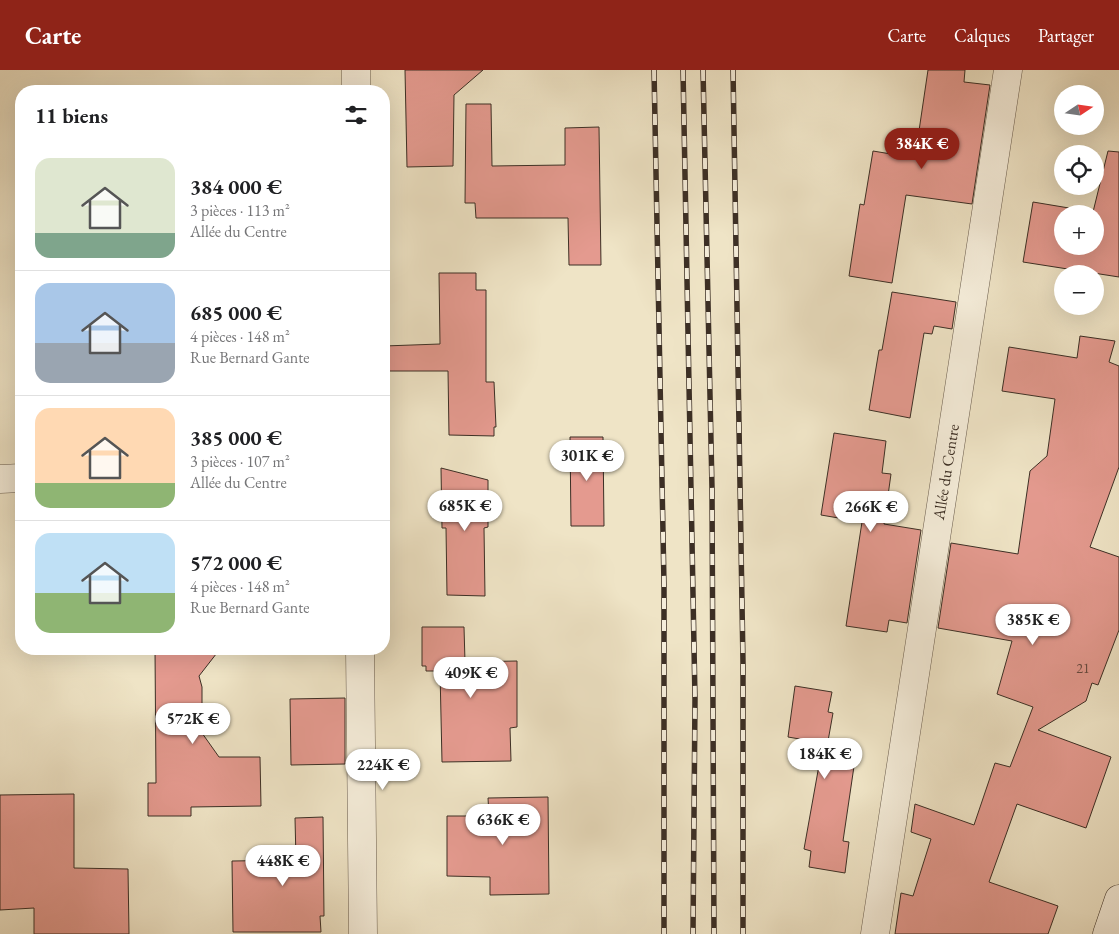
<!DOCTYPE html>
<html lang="fr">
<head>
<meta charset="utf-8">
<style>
  :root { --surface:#fff; --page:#f2f2f2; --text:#202124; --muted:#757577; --line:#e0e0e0; --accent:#8f2418 }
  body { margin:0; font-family:"EB Garamond",serif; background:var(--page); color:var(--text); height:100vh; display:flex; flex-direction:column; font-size:19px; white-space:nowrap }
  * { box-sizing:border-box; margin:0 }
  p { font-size:16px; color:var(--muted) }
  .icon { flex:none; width:28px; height:28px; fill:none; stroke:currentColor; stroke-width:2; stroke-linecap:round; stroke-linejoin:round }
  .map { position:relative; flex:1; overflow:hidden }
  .side { position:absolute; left:15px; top:15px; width:375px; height:570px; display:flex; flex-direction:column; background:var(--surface); border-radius:20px; box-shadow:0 5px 20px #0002 }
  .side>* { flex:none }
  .needle { width:32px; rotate:77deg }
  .buttons { position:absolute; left:1054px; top:15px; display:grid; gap:10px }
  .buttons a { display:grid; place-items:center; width:50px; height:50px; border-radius:50%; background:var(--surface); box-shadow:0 5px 20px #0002; font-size:25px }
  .price { position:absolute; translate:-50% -42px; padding:0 11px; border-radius:18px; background:#fff; color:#222; font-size:16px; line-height:32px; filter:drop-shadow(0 1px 2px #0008) }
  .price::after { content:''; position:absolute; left:50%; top:30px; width:15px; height:11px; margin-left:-8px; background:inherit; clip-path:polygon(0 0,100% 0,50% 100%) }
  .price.on { background:var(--accent); color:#fff }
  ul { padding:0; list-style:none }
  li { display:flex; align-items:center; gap:15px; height:125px; padding:0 20px }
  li+li { border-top:1px solid var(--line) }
  li span { display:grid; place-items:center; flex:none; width:140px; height:100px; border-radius:15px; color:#555 }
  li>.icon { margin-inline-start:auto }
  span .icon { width:60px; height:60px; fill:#fffc; stroke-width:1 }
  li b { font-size:21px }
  h2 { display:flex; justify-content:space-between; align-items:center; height:60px; padding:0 20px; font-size:21px }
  header { display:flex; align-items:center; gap:30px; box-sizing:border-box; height:70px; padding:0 25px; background:var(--accent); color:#fff }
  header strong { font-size:24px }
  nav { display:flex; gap:28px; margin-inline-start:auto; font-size:18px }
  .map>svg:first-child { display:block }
  .building { fill:#e49a8f; stroke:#3c2f25; fill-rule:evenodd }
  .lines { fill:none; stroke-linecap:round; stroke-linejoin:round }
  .street-casing { stroke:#695c4d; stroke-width:29 }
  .secondary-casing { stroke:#3c2f25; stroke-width:29 }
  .street { stroke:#f5edda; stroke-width:28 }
  .secondary { stroke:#f5edda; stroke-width:28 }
  .rail-casing { stroke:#3c2f25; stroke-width:5.5 }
  .rail { stroke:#f5edda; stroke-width:4; stroke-dasharray:11; stroke-linecap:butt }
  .labels { text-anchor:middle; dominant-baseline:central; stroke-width:5; stroke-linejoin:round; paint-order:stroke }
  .number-label { font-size:14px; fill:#664a40 }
  .street-label { font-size:16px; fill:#3c2f25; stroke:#f5edda }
</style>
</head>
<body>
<header>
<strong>Carte</strong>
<nav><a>Carte</a><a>Calques</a><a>Partager</a></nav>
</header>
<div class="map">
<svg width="1119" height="864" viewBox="0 0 1119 864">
  <rect width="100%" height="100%" fill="#efe4c6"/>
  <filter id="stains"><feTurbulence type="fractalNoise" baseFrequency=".004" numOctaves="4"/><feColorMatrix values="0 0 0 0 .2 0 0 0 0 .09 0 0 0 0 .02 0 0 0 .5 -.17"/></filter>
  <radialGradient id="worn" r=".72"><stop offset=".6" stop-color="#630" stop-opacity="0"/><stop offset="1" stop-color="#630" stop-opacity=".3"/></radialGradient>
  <g class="building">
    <path d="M405,0H483L454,25L453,96L407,97Z"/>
    <path d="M928,0H965L964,12L990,15L972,134L906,125L892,213L849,206L860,134L864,135L873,81L909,87L911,80L916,81Z"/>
    <path d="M466,34H491L492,96L565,95V58L599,57L601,195H569L568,148H476L475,133H465Z"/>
    <path d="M1108,81L1119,82V207L1023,192L1033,132L1093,142ZM1062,144H1095V176H1062Z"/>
    <path d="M439,203H476V220H486V312H494L496,357H494V366L449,365L448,301H384V276L440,274Z"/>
    <path d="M892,222L956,232L952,259L934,256L932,264L924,263L910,348L869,340L879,280H882Z"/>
    <path d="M1080,266L1115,271L1109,292L1119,296V397L1090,477L1119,487V560L1098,615L1092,613L1086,631L1038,660L1111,687L1086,758L1017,734L989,812L1058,836L1048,864H895L901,823L913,826L931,769L911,762L915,734L974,755L995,693L1010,697L1033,637L997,624L1012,571L938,558L951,473L1018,484L1030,401L1047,386L1055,329L1002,321L1009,277L1077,288Z"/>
    <path d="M834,363L886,371L882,403L891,404L884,454L921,460L907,553L889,550L887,562L846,556L862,452L821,445Z"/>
    <path d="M570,367H603L604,456H571Z"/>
    <path d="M441,398L488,410V457L484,458L485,526L447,525L446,458H442Z"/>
    <path d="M422,557H464L465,592L517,591V657L510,658L511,691L442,692L440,601H426V596H422Z"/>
    <path d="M155,579H220L199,606L202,617V663L219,687H260L261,736L191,737V746H148V713H156Z"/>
    <path d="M795,616L832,622L828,642L833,643L828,671L857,676L843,771L849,772L845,803L809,797L811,781L804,779L823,673L788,667Z"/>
    <path d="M345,628V694L291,695L290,629Z"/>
    <path d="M74,724V798L128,799L129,864H34V838L0,840V725Z"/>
    <path d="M548,727L549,824L490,825V807L447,806V746H489L488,728Z"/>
    <path d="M323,747L324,846H320L321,862H233L232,791L296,790L295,748Z"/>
  </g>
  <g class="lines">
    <defs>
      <g id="street">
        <path d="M356,0V21"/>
        <path d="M0,409L21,408"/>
        <path d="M360,579L363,864"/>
        <path d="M875,864L1008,0"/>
      </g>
      <path id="secondary" d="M1107,864L1119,829"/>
    </defs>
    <use href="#street" class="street-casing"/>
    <use href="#secondary" class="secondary-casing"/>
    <use href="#street" class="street"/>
    <use href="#secondary" class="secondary"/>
    <defs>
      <g id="rail">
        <path d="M654,0L664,514V864"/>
        <path d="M683,0L695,629L693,864"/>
        <path d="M703,0L712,418L714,864"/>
        <path d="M733,0L743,593V864"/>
      </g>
    </defs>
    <use href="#rail" class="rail-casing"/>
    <use href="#rail" class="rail"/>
  </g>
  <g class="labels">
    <g class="number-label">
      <text x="1083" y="598">21</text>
    </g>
    <g class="street-label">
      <text transform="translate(946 402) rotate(-81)">Allée du Centre</text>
    </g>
  </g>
  <rect width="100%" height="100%" filter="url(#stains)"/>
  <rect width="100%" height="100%" fill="url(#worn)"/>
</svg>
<div class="buttons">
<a><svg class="needle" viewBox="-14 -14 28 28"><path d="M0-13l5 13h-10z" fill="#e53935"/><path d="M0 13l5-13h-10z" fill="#757577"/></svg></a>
<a><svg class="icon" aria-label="locate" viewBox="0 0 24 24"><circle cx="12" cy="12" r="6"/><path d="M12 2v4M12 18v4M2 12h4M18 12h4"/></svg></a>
<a>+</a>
<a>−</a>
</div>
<b class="price on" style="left:922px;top:100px">384K €</b>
<b class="price" style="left:587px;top:412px">301K €</b>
<b class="price" style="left:465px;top:462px">685K €</b>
<b class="price" style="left:871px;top:463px">266K €</b>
<b class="price" style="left:1033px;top:576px">385K €</b>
<b class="price" style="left:471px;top:629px">409K €</b>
<b class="price" style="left:193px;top:675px">572K €</b>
<b class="price" style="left:825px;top:710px">184K €</b>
<b class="price" style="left:383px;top:721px">224K €</b>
<b class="price" style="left:503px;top:776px">636K €</b>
<b class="price" style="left:283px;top:817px">448K €</b>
<section class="side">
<h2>11 biens<svg class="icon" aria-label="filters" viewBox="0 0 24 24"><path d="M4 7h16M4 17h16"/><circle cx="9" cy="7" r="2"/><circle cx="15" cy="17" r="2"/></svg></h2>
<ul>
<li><span style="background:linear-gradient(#dfe7d0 75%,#7fa58c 0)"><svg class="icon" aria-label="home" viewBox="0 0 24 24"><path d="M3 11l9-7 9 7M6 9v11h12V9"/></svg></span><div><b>384 000 €</b><p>3 pièces · 113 m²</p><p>Allée du Centre</p></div></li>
<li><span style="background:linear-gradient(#a9c7e8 60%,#9aa5b1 0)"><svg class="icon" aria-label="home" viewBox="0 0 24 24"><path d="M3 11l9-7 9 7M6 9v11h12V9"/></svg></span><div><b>685 000 €</b><p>4 pièces · 148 m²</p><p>Rue Bernard Gante</p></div></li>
<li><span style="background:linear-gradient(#ffd9b3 75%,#8fb573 0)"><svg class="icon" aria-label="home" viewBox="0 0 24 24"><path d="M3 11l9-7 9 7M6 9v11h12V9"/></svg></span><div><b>385 000 €</b><p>3 pièces · 107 m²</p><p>Allée du Centre</p></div></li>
<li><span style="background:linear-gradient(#bfe0f5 60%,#8fb573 0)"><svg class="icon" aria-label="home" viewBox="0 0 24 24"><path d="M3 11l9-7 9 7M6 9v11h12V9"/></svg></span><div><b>572 000 €</b><p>4 pièces · 148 m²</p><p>Rue Bernard Gante</p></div></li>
</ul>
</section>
</div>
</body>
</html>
